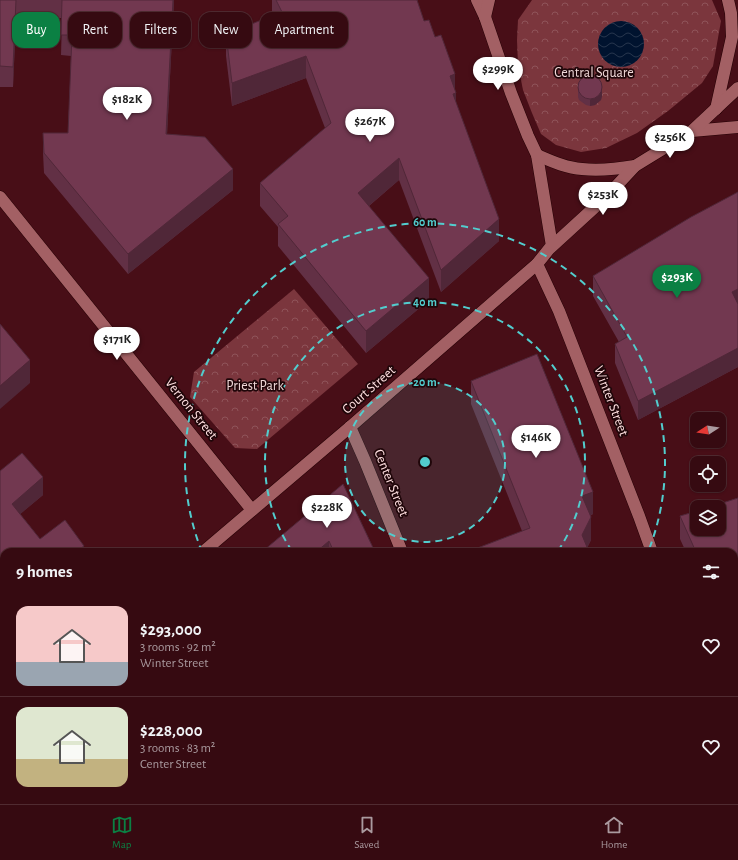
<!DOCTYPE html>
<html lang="en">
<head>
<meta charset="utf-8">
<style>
  :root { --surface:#360a11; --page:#41181f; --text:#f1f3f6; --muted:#aa9a9f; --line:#502b31; --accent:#0b8043 }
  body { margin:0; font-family:"Alegreya Sans",sans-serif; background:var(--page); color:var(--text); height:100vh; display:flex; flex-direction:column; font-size:15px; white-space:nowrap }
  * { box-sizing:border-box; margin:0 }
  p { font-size:13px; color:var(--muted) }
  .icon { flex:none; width:22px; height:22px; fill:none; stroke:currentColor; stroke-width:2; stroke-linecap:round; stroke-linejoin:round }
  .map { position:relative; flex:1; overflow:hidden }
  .side { position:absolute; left:0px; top:548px; width:738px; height:256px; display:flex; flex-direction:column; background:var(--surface); border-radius:12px 12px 0 0; box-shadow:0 1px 3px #0004,0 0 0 1px var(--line) }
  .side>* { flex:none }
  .hud { position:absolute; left:12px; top:12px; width:400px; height:36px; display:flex; gap:8px }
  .needle { width:26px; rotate:258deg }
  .controls { position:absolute; left:690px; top:412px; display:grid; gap:8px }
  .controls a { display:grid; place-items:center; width:36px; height:36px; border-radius:8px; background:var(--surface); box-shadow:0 1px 3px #0004,0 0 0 1px var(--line); font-size:20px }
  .price { position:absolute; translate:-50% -34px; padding:0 9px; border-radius:14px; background:#fff; color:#222; font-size:13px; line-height:26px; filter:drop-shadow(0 1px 2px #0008) }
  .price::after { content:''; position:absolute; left:50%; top:24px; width:12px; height:9px; margin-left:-6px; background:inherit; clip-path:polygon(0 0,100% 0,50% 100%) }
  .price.current { background:var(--accent); color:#fff }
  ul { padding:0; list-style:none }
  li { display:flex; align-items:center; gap:12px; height:100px; padding:0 16px }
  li+li { border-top:1px solid var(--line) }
  li span { display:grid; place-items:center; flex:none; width:112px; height:80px; border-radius:12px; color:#555 }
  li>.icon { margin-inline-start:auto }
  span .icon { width:48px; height:48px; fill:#fffc; stroke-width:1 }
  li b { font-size:17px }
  h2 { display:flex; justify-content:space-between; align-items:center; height:48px; padding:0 16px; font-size:17px }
  .tag { padding:0 14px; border-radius:12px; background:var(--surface); box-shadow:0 1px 3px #0004,0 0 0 1px var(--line); font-size:14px; line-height:36px }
  .tag.current { background:var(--accent); color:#fff }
  .tab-bar { display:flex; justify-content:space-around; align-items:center; height:56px; border-top:1px solid var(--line); background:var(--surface); font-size:11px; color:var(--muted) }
  .tab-bar a { display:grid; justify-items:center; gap:2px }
  .tab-bar .current { color:var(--accent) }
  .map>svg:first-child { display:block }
  .park { fill:url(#park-crowns) }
  .water { fill:url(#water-waves) }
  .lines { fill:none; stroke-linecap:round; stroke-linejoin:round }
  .street-casing { stroke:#260005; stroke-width:13 }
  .secondary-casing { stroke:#260005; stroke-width:13 }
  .street { stroke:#a36064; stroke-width:12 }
  .secondary { stroke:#a36064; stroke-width:12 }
  .wall { fill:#623045 }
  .shaded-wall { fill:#502738 }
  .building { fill:#723850; stroke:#502738 }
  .ring { fill:none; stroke:#52cdce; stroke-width:2; stroke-dasharray:7 5 }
  .labels { text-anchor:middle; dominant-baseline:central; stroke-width:3.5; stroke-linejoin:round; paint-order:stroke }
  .park-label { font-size:14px; fill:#f0d8d8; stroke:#1f0609 }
  .street-label { font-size:14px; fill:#ffdfe0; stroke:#1f0609 }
  .centre { fill:#52cdce; stroke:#1f0609; stroke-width:2 }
  .ring-label { font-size:12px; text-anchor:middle; font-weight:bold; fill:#52cdce; stroke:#1f0609; stroke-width:3.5; stroke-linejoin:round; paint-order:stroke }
</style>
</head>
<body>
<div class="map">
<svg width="738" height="804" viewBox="0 0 738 804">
  <defs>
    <pattern id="park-crowns" width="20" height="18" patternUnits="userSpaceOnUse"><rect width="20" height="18" fill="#7b363d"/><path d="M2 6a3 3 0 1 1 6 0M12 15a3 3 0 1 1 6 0" fill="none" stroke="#8f5359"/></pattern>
    <pattern id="water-waves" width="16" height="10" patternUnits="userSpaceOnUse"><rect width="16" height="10" fill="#00132f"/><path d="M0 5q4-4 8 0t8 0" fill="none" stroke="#26354d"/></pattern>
  </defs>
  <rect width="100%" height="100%" fill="#480e17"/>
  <g class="park">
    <path d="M532,0H712L721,21L713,66L702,83L668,111L637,133L606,148L581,152L556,145L541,134L532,113L523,90L518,65L517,40L518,20Z"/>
    <path d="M294,289L358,364L257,449L235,448L190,397L194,372Z"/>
  </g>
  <circle class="water" cx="621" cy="44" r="23"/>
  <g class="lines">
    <defs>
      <g id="street">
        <path d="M0,197L252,510"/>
        <path d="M537,264L559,311L639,516L652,552"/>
        <path d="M350,427L365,461L402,552"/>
        <path d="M734,761L738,771"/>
        <path d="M172,800L175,804"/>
        <path d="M503,800L504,804"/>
      </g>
      <g id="secondary">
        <path d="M477,0L485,17L511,93L528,136L537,155L552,246"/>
        <path d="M485,17L489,0"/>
        <path d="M716,109L732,37L731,13L728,0"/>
        <path d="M692,131L738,127"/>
        <path d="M537,155C551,161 566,168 582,169C600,171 617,169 635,166"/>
        <path d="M203,552L350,427L537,264L549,249L607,196L635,166L692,131L738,88"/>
        <path d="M0,727L4,723"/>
      </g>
    </defs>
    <use href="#street" class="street-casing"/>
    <use href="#secondary" class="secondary-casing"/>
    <use href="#street" class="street"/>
    <use href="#secondary" class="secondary"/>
  </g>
  <g class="wall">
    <path d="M0,0H174L167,134L233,190L128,274L44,173L43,153V133H68L71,56L61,55L62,18H16L13,87H0Z"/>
    <path d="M272,0H417L424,21L455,91L456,103L499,241L441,292L399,180L369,206L429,300L366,353L278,246V227L260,206V183L325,128L306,78L232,106L226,56V34L274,15L272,13Z"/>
    <path d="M578,83L602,96L601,100L595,105L590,106L586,105L579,100L578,97Z"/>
    <path d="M738,192V367L638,420L615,363V344L619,342L593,296V276Z"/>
    <path d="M471,381L593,514L590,516L591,540L587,548L522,531L471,404Z"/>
    <path d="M0,471L43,495L20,514L40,539L84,552H4V592L0,587Z"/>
    <path d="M343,484L375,552H263V551Z"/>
    <path d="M738,498V672L734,663V552H686L680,539V516Z"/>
    <path d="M55,800H115L118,804H58Z"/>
    <path d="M416,800H474V803L471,804H417Z"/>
    <path d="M564,800H719V804H565Z"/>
  </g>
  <g class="shaded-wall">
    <path d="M16,0V18L13,87V67Z"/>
    <path d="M173,0H174L166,155V134Z"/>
    <path d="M306,56V78L232,106V83Z"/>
    <path d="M455,74V93H456V115L450,76Z"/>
    <path d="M602,89V96L601,100L595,105L590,106V100Z"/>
    <path d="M399,158V180L358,215V193Z"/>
    <path d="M233,169V190L128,274V254Z"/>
    <path d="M499,219V241L441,292V270Z"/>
    <path d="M429,278V300L366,353V331Z"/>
    <path d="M738,289V308L732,292Z"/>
    <path d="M738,348V367L638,420V401Z"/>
    <path d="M30,360V383L0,409V386Z"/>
    <path d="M43,477V495L12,521V504Z"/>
    <path d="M593,492V514L582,519V496Z"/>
    <path d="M591,517V540L585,552L582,535Z"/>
    <path d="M329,541V552H316Z"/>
    <path d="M84,546V552H76Z"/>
    <path d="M311,800H345V802L341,804H309V801Z"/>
    <path d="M440,800H474V803L471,804H430Z"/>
    <path d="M709,800H719V804H700Z"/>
  </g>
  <g class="building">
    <path d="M0,0H16L13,67L0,66Z"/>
    <path d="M62,0H173L166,134L205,137L233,169L128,254L44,153L43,133H68L72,35H61Z"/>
    <path d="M276,0H417L424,21L429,20L435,37L441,35L455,74L450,76L456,93L453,94L499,219L441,270L399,158L358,193L429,278L366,331L278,224L288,216L260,183L331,123L306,56L232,83L226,34L282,12Z"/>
    <circle cx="590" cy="87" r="12"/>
    <path d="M738,192V289L732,292L738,304V348L638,401L615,344L627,337L593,276L691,217Z"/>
    <path d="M0,324L30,360L0,386Z"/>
    <path d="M537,354L593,492L582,496L591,517L582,535L589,552H467L530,528L471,381Z"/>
    <path d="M22,453L43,477L12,504L40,539L65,520L84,546L76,552H4V575L0,570V471Z"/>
    <path d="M343,484L375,552H334L329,541L316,552H264L263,551Z"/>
    <path d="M738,498V649L734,640V552H696L680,516L697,511V529H719V507H710Z"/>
    <path d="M67,800H115L118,804H70Z"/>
    <path d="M258,800H311L309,801L310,804H249Z"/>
    <path d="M422,800H440L430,804H424Z"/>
    <path d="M573,800H709L700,804H574Z"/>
  </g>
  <circle cx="425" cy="462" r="80" fill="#52cdce" fill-opacity=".12"/>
  <g class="ring">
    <circle cx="425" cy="462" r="80"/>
    <path d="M292 551A160 160 0 1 1 558 551"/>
    <path d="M202 552A240 240 0 1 1 648 552"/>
  </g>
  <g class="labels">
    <g class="park-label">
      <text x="594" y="73">Central Square</text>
      <text x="255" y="386">Priest Park</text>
    </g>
    <g class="street-label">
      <text transform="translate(369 390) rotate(-41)">Court Street</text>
      <text transform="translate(611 401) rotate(69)">Winter Street</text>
      <text transform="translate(191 409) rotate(51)">Vernon Street</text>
      <text transform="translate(391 483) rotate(68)">Center Street</text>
    </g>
  </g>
  <circle cx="425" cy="462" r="6" class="centre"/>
  <g class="ring-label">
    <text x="425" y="226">60 m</text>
    <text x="425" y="306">40 m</text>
    <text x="425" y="386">20 m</text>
  </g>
</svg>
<div class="controls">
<a><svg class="needle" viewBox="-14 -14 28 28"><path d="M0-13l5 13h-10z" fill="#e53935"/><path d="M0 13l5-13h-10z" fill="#aa9a9f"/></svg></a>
<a><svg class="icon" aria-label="locate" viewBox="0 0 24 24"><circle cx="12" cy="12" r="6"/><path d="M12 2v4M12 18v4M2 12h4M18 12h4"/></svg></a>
<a><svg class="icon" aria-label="layers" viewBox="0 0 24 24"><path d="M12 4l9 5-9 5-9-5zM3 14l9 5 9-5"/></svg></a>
</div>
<b class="price" style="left:498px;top:91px">$299K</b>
<b class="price" style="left:127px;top:121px">$182K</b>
<b class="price" style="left:370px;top:143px">$267K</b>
<b class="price" style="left:670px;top:159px">$256K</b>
<b class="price" style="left:603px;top:216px">$253K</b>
<b class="price current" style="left:677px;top:299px">$293K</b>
<b class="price" style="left:117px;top:361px">$171K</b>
<b class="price" style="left:536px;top:459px">$146K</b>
<b class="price" style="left:327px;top:529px">$228K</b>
<div class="hud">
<a class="tag current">Buy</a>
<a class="tag">Rent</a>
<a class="tag">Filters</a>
<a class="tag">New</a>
<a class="tag">Apartment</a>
</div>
<section class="side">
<h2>9 homes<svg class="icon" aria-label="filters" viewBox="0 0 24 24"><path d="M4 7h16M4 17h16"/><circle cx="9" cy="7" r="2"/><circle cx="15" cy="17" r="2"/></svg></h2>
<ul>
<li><span style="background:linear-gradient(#f6c9c9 70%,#9aa5b1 0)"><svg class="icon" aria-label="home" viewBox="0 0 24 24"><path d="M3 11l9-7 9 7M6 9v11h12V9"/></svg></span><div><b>$293,000</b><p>3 rooms · 92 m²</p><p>Winter Street</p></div><svg class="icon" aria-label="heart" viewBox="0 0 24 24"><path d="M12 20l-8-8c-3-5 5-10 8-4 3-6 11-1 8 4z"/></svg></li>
<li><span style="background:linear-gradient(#dfe7d0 65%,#c2b280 0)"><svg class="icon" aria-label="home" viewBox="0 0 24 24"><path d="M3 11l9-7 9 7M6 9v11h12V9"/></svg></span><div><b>$228,000</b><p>3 rooms · 83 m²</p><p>Center Street</p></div><svg class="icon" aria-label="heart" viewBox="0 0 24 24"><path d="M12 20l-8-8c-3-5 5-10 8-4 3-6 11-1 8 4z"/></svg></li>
</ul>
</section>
</div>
<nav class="tab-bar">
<a class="current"><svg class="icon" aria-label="map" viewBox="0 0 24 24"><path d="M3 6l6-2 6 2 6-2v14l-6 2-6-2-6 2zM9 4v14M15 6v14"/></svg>Map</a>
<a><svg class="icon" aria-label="saved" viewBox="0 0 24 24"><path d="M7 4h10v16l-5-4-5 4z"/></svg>Saved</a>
<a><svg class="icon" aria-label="home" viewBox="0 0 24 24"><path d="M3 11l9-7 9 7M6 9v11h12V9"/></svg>Home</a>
</nav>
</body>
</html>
